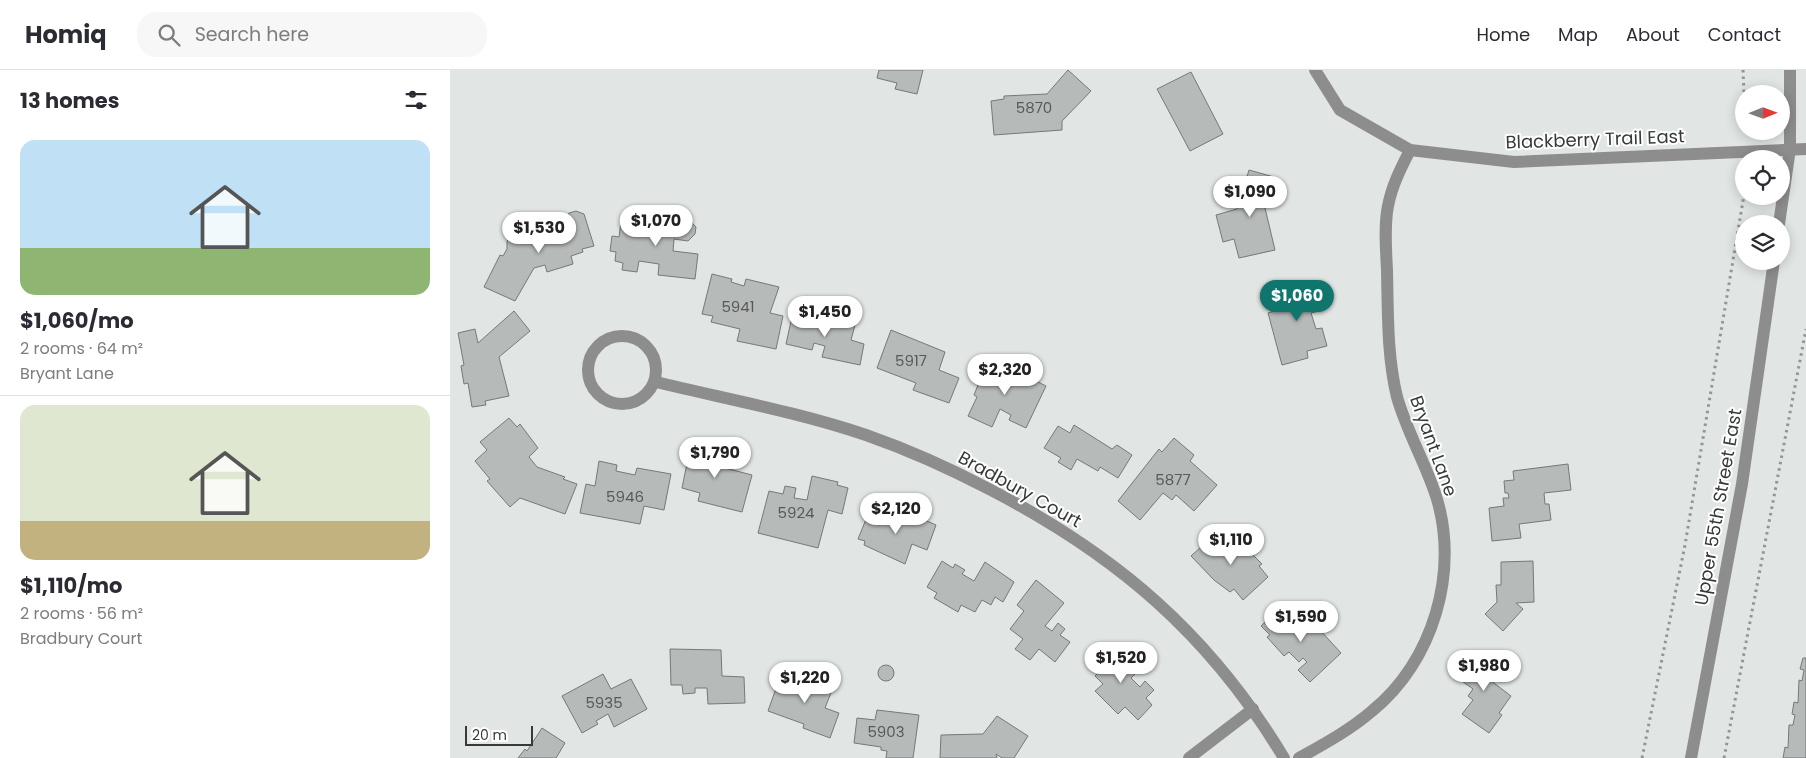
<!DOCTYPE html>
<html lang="en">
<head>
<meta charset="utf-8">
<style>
  :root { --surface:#fff; --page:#f7f7f7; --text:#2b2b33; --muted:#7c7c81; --line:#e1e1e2; --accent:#0f766e }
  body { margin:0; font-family:Poppins,sans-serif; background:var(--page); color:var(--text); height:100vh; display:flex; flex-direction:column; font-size:19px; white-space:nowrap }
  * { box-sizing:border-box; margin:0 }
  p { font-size:16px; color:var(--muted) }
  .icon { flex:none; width:28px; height:28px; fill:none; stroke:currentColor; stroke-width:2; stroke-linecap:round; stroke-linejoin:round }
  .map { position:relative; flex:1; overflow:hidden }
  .sheet { display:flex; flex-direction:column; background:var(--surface); width:450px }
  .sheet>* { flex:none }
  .needle { width:32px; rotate:89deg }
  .tools { position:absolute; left:1285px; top:15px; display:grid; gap:10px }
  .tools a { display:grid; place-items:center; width:55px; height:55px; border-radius:50%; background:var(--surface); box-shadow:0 2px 12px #0003; font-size:25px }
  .scale { position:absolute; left:15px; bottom:12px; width:68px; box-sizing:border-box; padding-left:5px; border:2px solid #383a3a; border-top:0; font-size:14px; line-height:18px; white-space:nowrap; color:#383a3a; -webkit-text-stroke:4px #fff; paint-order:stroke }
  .price { position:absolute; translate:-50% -42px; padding:0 11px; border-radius:18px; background:#fff; color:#222; font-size:16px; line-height:32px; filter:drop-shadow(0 1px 2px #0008) }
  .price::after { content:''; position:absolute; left:50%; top:30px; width:15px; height:11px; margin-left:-8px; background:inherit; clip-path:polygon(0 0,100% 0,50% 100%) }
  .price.current { background:var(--accent); color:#fff }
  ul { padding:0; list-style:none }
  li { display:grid; align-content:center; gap:10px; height:265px; padding:0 20px }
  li+li { border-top:1px solid var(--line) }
  li span { display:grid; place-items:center; height:155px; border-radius:15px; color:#555 }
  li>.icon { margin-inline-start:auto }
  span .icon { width:90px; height:90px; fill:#fffc; stroke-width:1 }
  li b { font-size:21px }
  h2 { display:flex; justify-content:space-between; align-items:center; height:60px; padding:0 20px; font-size:21px }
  header { display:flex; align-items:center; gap:30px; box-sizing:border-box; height:70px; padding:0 25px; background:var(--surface); border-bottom:1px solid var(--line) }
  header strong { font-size:24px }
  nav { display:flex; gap:28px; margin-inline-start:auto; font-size:18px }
  .search { width:350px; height:45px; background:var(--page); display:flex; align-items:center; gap:12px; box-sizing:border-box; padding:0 18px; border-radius:20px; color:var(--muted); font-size:19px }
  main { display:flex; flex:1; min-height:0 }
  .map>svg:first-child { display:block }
  .building { fill:#b6bab9; stroke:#757978 }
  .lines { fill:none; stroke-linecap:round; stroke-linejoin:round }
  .path { stroke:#929595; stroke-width:3; stroke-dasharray:2.5 4; stroke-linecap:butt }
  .minor { stroke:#8e8d8d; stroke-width:12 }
  .labels { text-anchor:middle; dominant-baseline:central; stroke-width:4; stroke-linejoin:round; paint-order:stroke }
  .number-label { font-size:15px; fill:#585a5a }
  .street-label { font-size:18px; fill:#383a3a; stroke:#fff }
</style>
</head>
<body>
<header>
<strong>Homiq</strong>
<div class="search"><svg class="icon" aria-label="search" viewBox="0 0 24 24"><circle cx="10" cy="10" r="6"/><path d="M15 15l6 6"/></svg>Search here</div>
<nav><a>Home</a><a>Map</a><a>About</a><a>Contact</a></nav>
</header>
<main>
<section class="sheet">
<h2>13 homes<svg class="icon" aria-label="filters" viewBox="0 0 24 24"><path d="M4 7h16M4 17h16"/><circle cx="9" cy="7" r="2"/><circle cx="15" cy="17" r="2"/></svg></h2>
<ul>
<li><span style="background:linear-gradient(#bfe0f5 70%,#8fb573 0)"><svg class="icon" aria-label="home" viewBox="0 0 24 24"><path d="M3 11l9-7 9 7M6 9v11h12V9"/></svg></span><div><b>$1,060/mo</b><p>2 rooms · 64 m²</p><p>Bryant Lane</p></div></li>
<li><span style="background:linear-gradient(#dfe7d0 75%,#c2b280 0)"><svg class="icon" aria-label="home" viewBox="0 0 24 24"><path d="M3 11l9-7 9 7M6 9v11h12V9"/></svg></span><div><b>$1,110/mo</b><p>2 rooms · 56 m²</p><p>Bradbury Court</p></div></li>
</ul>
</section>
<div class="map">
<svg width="1356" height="688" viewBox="0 0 1356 688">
  <rect width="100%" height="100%" fill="#e1e5e4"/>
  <g class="building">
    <path d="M429,0H473L467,24L445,19L447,13L427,8Z"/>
    <path d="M618,0L641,21L612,51V60L544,65L541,31L554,29V26L597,24Z"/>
    <path d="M741,2L773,64L740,81L707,19Z"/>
    <path d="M799,100L824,107L815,138L825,180L789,188L784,169L773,172L766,145L787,139Z"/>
    <path d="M126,141L134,144L144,176L132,179L133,182L121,186L123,194L97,202L95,195L84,198L65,231L34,217L50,185L53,186L57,179V171L61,167L75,166L74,163L115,152L119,143Z"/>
    <path d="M194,147L227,152L232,149L239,150L246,157L245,164L238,171L224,169L223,181L248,184L245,209L208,205L209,194L189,191L187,202L172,200L173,193L165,191L166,182L160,181L162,166L169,167L171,152L193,155Z"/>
    <path d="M262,204L282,209L281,212L294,216L296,209L329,217L320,243L333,246L326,279L287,271L290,259L261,252L263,246L252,244Z"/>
    <path d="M864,211L873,240L861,243L866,259L872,258L877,276L857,281L858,288L832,295L818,243L827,240L822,222Z"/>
    <path d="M64,241L80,261L49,287L59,326L35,331L36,335L22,337L18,313L14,314L11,296L14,295L8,263L25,259L28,273Z"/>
    <path d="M343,242L405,255L401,270L414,274L410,295L372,287L375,276L364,273L362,280L336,274Z"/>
    <path d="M441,260L495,282L489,300L509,308L499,333L463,320L466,313L427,298Z"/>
    <path d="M543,288L558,295L555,301L578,312L580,308L596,316L576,358L559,350L561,345L550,339L542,357L518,346L527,327L524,325L534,300L537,301Z"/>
    <path d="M59,348L67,357L70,354L88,378L79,387L87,397L115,407L113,409L127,414L115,444L70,428L60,437L37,411L40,409L25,391L37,380L30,372Z"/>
    <path d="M624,355L662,379L667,375L682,385L668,408L650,397L648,401L627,389L621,400L608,392L611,388L594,378L608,356L620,363Z"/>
    <path d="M724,368L744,385L740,391L767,415L744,441L726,425L722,430L713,423L690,450L668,431L709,379L712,382Z"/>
    <path d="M241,374L279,384L275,398L302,405L292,442L248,431L250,423L232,418Z"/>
    <path d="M149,391L167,395L166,401L185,405L187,398L221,404L214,440L194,436L190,454L130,443L136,414L145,416Z"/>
    <path d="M1118,394L1121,420L1094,423L1095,434H1099L1101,450L1069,454L1071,468L1042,471L1039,438L1054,436L1053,428H1059L1058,423H1055L1054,411L1064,410L1063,401Z"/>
    <path d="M362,406L388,412L387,415L398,418L392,444L378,440L368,478L308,463L319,421L333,424L335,416L346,418L344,428L357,430Z"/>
    <path d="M432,439L439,442L436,448L452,454L457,442L486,455L477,480L462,474L455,494L414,475L415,471L408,469L419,442L429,446Z"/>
    <path d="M781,463L812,494L809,496L818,507L793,530L784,519L780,522L764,510L741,486L759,470L765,478Z"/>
    <path d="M492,491L503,498L505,494L515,500L512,504L524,511L535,492L564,512L553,532L545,527L541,535L532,530L525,542L511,535L508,542L484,528L487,523L477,517Z"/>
    <path d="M1083,491L1084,532L1066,533L1073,539L1053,561L1035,544L1047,532L1046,515H1051V492Z"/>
    <path d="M586,510L614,533L595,556L602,561L608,553L615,559L610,565L620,572L605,592L589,579L580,590L565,579L573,569L560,559L574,541L567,535Z"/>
    <path d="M831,537L848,555L858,547L891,583L860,612L848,600L857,592L853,588L849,592L839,582L834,586L817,567L820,565L811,556Z"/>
    <path d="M663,575L688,601L681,608L690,617L695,611L704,620L696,628L702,635L688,650L675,637L668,644L645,621L653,614L645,606L650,601L643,594Z"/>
    <path d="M220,579L271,580L272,606L294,607L295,633L258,634L257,618H245V623L233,624L232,615H221Z"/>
    <path d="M1029,580L1050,596L1040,610L1061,626L1049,643L1052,645L1039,663L1012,644L1023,630L1018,626L1023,619L1009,609Z"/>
    <path d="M1353,588H1356V688H1333L1335,677L1338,678L1339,655H1343L1345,645L1342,644L1344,632L1348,633L1349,610L1352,611L1354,600L1350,599Z"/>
    <circle cx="436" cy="603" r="8"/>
    <path d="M349,603L384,615L375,638L389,643L380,668L353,658L354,654L318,641L330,607L346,612Z"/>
    <path d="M153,604L161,619L181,609L197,639L164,657L158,644L146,651L148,654L132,663L112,626Z"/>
    <path d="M427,640L469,645L463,688H436L437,681L431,680V677L404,673L407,648L425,650Z"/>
    <path d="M547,646L578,666L564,688H552L546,684L547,688H490L491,665L533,664Z"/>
    <path d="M92,658L115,673L106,688H68L75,679L77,681Z"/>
  </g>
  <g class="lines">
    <g class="path">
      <path d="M1293,0L1294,24"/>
      <path d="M1192,688L1235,475L1294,125"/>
      <path d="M1274,688L1356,259"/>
    </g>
    <g class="minor">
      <path d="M865,0L890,40L960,80L1064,92L1356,79"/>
      <path d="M1329,154L1340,79V0"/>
      <circle cx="172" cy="300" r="34"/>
      <path d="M206,312C276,329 348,342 416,365C459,380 501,399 541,420C668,486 760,565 834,688"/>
      <path d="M739,688L803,639"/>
      <path d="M849,688C874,674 900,660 922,641C983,592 1010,501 986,426C975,392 957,362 947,327C937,286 938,243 937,200C936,179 934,156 938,136C942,115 951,98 960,80"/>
      <path d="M1241,688L1292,414L1324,191"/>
    </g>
  </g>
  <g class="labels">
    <g class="number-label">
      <text x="584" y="37">5870</text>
      <text x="288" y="236">5941</text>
      <text x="461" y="290">5917</text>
      <text x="723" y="409">5877</text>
      <text x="175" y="426">5946</text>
      <text x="346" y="442">5924</text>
      <text x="154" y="632">5935</text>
      <text x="436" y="661">5903</text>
    </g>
    <g class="street-label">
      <text transform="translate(1145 69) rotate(-2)">Blackberry Trail East</text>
      <text transform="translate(984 376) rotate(70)">Bryant Lane</text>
      <text transform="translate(570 419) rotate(29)">Bradbury Court</text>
      <text transform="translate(1268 437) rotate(-80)">Upper 55th Street East</text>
    </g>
  </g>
</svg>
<div class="tools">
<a><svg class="needle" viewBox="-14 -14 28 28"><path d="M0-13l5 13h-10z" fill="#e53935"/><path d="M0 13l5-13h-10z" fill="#7c7c81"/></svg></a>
<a><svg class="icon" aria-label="locate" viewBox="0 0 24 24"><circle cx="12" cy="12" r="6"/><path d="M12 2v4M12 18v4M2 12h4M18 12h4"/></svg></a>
<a><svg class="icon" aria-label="layers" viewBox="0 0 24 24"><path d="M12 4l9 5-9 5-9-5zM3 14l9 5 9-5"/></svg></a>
</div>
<div class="scale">20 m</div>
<b class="price" style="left:800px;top:148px">$1,090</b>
<b class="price" style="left:206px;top:177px">$1,070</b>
<b class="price" style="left:89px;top:184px">$1,530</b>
<b class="price current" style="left:847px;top:252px">$1,060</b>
<b class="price" style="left:375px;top:268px">$1,450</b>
<b class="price" style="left:555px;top:326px">$2,320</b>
<b class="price" style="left:265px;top:409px">$1,790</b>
<b class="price" style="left:446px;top:465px">$2,120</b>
<b class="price" style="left:781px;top:496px">$1,110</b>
<b class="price" style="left:851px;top:573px">$1,590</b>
<b class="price" style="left:671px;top:614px">$1,520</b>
<b class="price" style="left:1034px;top:622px">$1,980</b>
<b class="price" style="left:355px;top:634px">$1,220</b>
</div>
</main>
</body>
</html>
